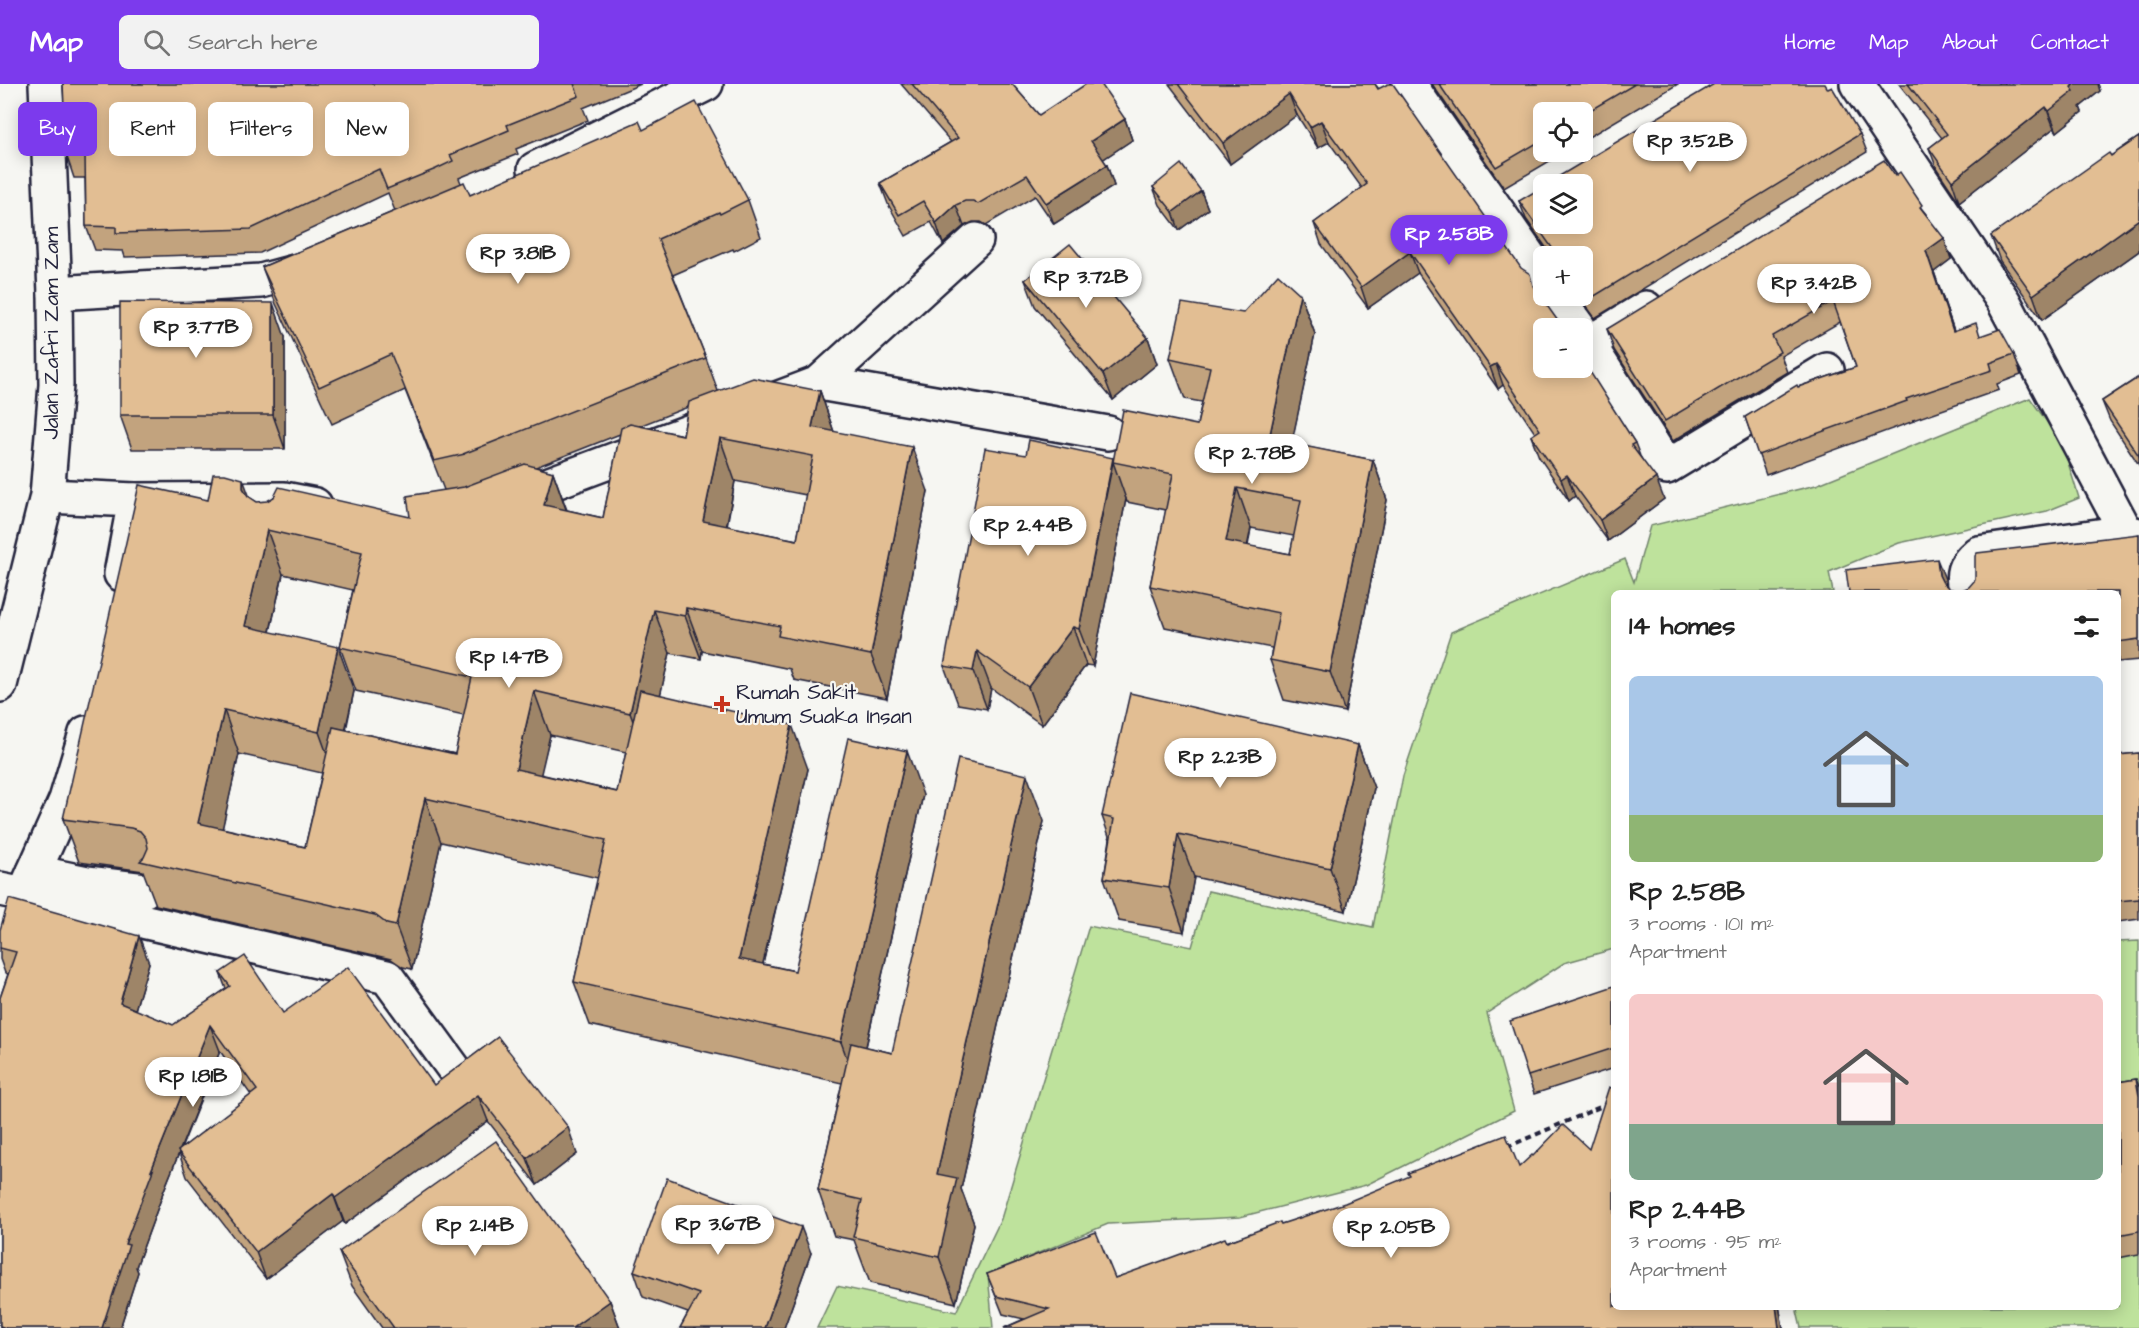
<!DOCTYPE html>
<html lang="en">
<head>
<meta charset="utf-8">
<style>
  :root { --surface:#fff; --page:#f2f2f2; --text:#222; --muted:#767676; --accent:#7c3aed }
  body { margin:0; font-family:"Architects Daughter",sans-serif; background:var(--page); color:var(--text); height:100vh; display:flex; flex-direction:column; font-size:22px; white-space:nowrap }
  * { box-sizing:border-box; margin:0 }
  p { font-size:20px; color:var(--muted) }
  .icon { flex:none; width:33px; height:33px; fill:none; stroke:currentColor; stroke-width:2; stroke-linecap:round; stroke-linejoin:round }
  .map { position:relative; flex:1; overflow:hidden }
  .drawer { position:absolute; left:1611px; top:506px; width:510px; height:720px; display:flex; flex-direction:column; background:var(--surface); border-radius:9px; box-shadow:0 3px 15px #0003 }
  .drawer>* { flex:none }
  .banner { position:absolute; left:18px; top:18px; width:570px; height:54px; display:flex; gap:12px }
  .fabs { position:absolute; left:1533px; top:18px; display:grid; gap:12px }
  .fabs a { display:grid; place-items:center; width:60px; height:60px; border-radius:9px; background:var(--surface); box-shadow:0 3px 15px #0003; font-size:30px }
  .price { position:absolute; translate:-50% -51px; padding:0 14px; border-radius:21px; background:#fff; color:#222; font-size:20px; line-height:39px; filter:drop-shadow(0 2px 3px #0008) }
  .price::after { content:''; position:absolute; left:50%; top:36px; width:18px; height:14px; margin-left:-9px; background:inherit; clip-path:polygon(0 0,100% 0,50% 100%) }
  .price.current { background:var(--accent); color:#fff }
  ul { padding:0; list-style:none }
  li { display:grid; align-content:center; gap:12px; height:318px; padding:0 18px }
  li span { display:grid; place-items:center; height:186px; border-radius:9px; color:#555 }
  li>.icon { margin-inline-start:auto }
  span .icon { width:108px; height:108px; fill:#fffc; stroke-width:1 }
  li b { font-size:26px }
  h2 { display:flex; justify-content:space-between; align-items:center; height:72px; padding:0 18px; font-size:26px }
  .pill { padding:0 21px; border-radius:9px; background:var(--surface); box-shadow:0 3px 15px #0003; font-size:21px; line-height:54px }
  .pill.current { background:var(--accent); color:#fff }
  header { display:flex; align-items:center; gap:36px; box-sizing:border-box; height:84px; padding:0 30px; background:var(--accent); color:#fff }
  header strong { font-size:28px }
  nav { display:flex; gap:33px; margin-inline-start:auto; font-size:21px }
  .search { width:420px; height:54px; background:var(--page); display:flex; align-items:center; gap:15px; box-sizing:border-box; padding:0 21px; border-radius:9px; color:var(--muted); font-size:22px }
  .map>svg:first-child { display:block }
  .green { fill:#bee29c; stroke:#70826c; stroke-width:1.5 }
  .lines { fill:none; stroke-linecap:round; stroke-linejoin:round }
  .minor-casing { stroke:#22223b; stroke-width:38 }
  .major-casing { stroke:#22223b; stroke-width:38 }
  .path { stroke:#22223b; stroke-width:4; stroke-dasharray:6 4.5; stroke-linecap:butt }
  .minor { stroke:#f6f6f2; stroke-width:33 }
  .major { stroke:#f6f6f2; stroke-width:33 }
  .wall { fill:#c2a37e; stroke:#22223b; stroke-width:1.5; fill-rule:evenodd }
  .shaded-wall { fill:#9e8567; stroke:#22223b; stroke-width:1.5 }
  .building { fill:#e2be93; stroke:#22223b; stroke-width:1.5; fill-rule:evenodd }
  .poi-dot { fill:#c8321e; stroke:#f6f6f2; stroke-width:2 }
  .labels { text-anchor:middle; dominant-baseline:central; stroke-width:4.5; stroke-linejoin:round; paint-order:stroke }
  .street-label { font-size:21px; fill:#22223b; stroke:#f6f6f2 }
  .poi-label { font-size:21px; fill:#22223b; stroke:#f6f6f2; text-anchor:start }
</style>
</head>
<body>
<header>
<strong>Map</strong>
<div class="search"><svg class="icon" aria-label="search" viewBox="0 0 24 24"><circle cx="10" cy="10" r="6"/><path d="M15 15l6 6"/></svg>Search here</div>
<nav><a>Home</a><a>Map</a><a>About</a><a>Contact</a></nav>
</header>
<div class="map">
<svg width="2139" height="1244" viewBox="0 0 2139 1244">
  <rect width="100%" height="100%" fill="#f6f6f2"/>
  <filter id="ink" filterUnits="userSpaceOnUse"><feTurbulence type="fractalNoise" baseFrequency=".0167" numOctaves="2"/><feDisplacementMap in="SourceGraphic" scale="12" xChannelSelector="R" yChannelSelector="G"/><feConvolveMatrix kernelMatrix="1 2 1 2 8 2 1 2 1" color-interpolation-filters="sRGB"/></filter>
  <g filter="url(#ink)">
    <g class="green">
      <path d="M2030,314L2062,359L2079,414L2047,427L1899,459L1829,488L1833,508H1614V865L1564,879L1487,929L1514,1027L1366,1101L1240,1133L1108,1140L988,1190L993,1244H817L837,1202L956,1228L1001,1135L1089,842L1192,863L1208,807L1373,843L1403,692L1451,548L1625,475L1634,498L1650,442L1816,401Z"/>
      <path d="M2139,857V1244H1801L1797,1227L1799,1222H2118V858Z"/>
    </g>
    <g class="lines">
      <defs>
        <g id="minor">
          <path d="M1409,0L1544,194"/>
          <path d="M1857,0L2004,218L2126,448"/>
          <path d="M535,85L706,0"/>
          <path d="M55,209L261,197L309,184"/>
          <path d="M1556,212L1579,244"/>
          <path d="M1582,250L1667,383L1827,286"/>
          <path d="M1589,259L1646,224"/>
          <path d="M819,299L1108,349"/>
          <path d="M47,412L135,416L121,490"/>
          <path d="M515,413L819,299L976,156"/>
          <path d="M135,416L284,415L315,421"/>
          <path d="M1965,508C1962,488 1962,483 1978,469L2126,448L2139,451"/>
          <path d="M34,788L87,799L145,806"/>
          <path d="M0,805L24,810L66,716L86,649"/>
          <path d="M24,810L387,893L457,989"/>
        </g>
        <path id="major" d="M0,601L47,412L56,301L55,209L46,0"/>
      </defs>
      <use href="#minor" class="minor-casing"/>
      <use href="#major" class="major-casing"/>
      <path class="path" d="M1507,1063L1614,1017"/>
      <use href="#minor" class="minor"/>
      <use href="#major" class="major"/>
    </g>
    <g class="wall">
      <path d="M63,0H641L583,24L588,36L516,65L518,70L459,94L461,99L470,111L643,46L748,116L761,153L734,167L733,165L673,191L706,274L718,307H820L834,348L928,407L887,614L794,596L790,585L702,567L701,575L670,569L660,611L808,685L763,880L795,887L923,711L866,963L892,969L1044,737L961,1105L974,1140L956,1219L870,1199L854,1156L834,1152L818,1106L842,999L590,941L574,898L598,794L441,758L412,885L403,883L391,875L156,821L143,787L79,778L63,735L208,416L250,414L257,418L410,433L444,406L405,306L332,340L276,220L262,183L395,127L388,109L260,169L125,173L123,167L95,166L86,142L85,94H74L66,70ZM688,323L683,351L639,342ZM620,350L603,434L567,426L553,388L536,383ZM735,397L806,411L797,456L727,442ZM283,490L353,506L340,563L356,607L464,631L455,670L346,646L354,607L270,548ZM550,651L626,668L617,708L540,690ZM239,670L322,689L305,763L222,744Z"/>
      <path d="M901,0H1012L1039,31L1125,35L1132,56L1103,75L1107,81L1114,102L1054,140L1035,112L986,141L981,138H973L964,142L943,160L931,138L906,152L888,120L880,99L951,58Z"/>
      <path d="M1169,0H1375L1535,205L1635,359L1640,372L1664,415L1608,457L1575,412L1569,417L1539,373L1531,352L1535,349L1503,301L1498,305L1418,189L1368,224L1321,160L1314,139L1362,104L1329,58L1318,64L1297,31L1230,80Z"/>
      <path d="M1432,0H1678L1582,57V28H1544V68H1565L1504,104Z"/>
      <path d="M1899,0H2098L2100,7L2080,23L2082,28L2057,48L2054,44L1959,118L1937,85L1929,64L1942,54Z"/>
      <path d="M1860,50L1867,68L1595,234L1579,212H1582V172H1552L1526,135L1519,117Z"/>
      <path d="M2139,53V167L2042,236L2000,177L1991,152Z"/>
      <path d="M1895,92L1926,130L1951,175L1934,188L1954,247L1980,252L2014,270L2021,291L1997,300L1999,306L1913,336L1914,337L1766,391L1745,333L1798,303L1856,283L1840,238L1781,272L1787,288L1673,357L1614,266L1607,245Z"/>
      <path d="M1153,103L1201,107L1208,125L1179,146L1160,121Z"/>
      <path d="M1025,196L1148,254L1157,280L1113,316L1035,222Z"/>
      <path d="M1300,210L1315,250L1291,360L1373,376L1387,416L1345,628L1284,616L1270,576L1272,564L1165,543L1150,502L1166,426L1127,418L1126,415L1093,582L1086,581L1042,641L991,604L987,625L958,620L944,582L1026,371L1113,374L1197,341L1202,318L1185,315L1170,274L1243,229ZM1251,444L1294,452L1290,470L1248,462Z"/>
      <path d="M285,253V365H132L120,331Z"/>
      <path d="M2139,293V381L2110,337L2102,317Z"/>
      <path d="M2139,450V576L2118,578V508H1849L1945,495V501L1950,505L1960,507Z"/>
      <path d="M1358,661L1374,704L1346,827L1194,793L1184,848L1119,837L1104,794L1110,755L1102,732Z"/>
      <path d="M2139,669V835L2118,838V671Z"/>
      <path d="M0,864L149,879L135,926L173,941L226,905L220,889L283,929L434,1001L498,953L577,1070L537,1101L488,1037L345,1140L343,1137L266,1195L187,1093L179,1069L162,1111V1112L136,1183L138,1188L120,1244H0V914L8,890L5,889L0,875ZM220,967L251,1011L181,1065Z"/>
      <path d="M1614,902V984L1534,1010L1528,992Z"/>
      <path d="M2136,995L2139,1002V1170L2118,1174V998Z"/>
      <path d="M1519,1083L1614,1222H1779L1783,1244H1004L1024,1235L1003,1230L987,1190L1115,1194L1281,1140Z"/>
      <path d="M339,1168L610,1217L620,1244H382L352,1202Z"/>
      <path d="M811,1169L784,1244H680L688,1229L643,1213L634,1187Z"/>
    </g>
    <g class="shaded-wall">
      <path d="M2074,0H2098L2100,7L2080,23L2082,28L2057,48L2049,27Z"/>
      <path d="M1289,10L1297,31L1230,80L1223,59Z"/>
      <path d="M2046,23L2054,44L1959,118L1952,97Z"/>
      <path d="M1125,35L1132,56L1099,78L1091,57Z"/>
      <path d="M1321,37L1329,58L1318,64L1310,43Z"/>
      <path d="M1107,81L1114,102L1054,140L1046,119Z"/>
      <path d="M1201,107L1208,125L1179,146L1173,128Z"/>
      <path d="M956,121L964,142L943,160L936,139Z"/>
      <path d="M2139,135V167L2042,236L2033,211Z"/>
      <path d="M1944,154L1951,175L1934,188L1961,267L1926,167Z"/>
      <path d="M1410,168L1418,189L1368,224L1361,203Z"/>
      <path d="M1300,210L1315,250L1284,395L1269,355Z"/>
      <path d="M273,219L285,253V365L273,331Z"/>
      <path d="M1148,254L1157,280L1113,316L1103,290Z"/>
      <path d="M1496,280L1503,301L1498,305L1490,283Z"/>
      <path d="M820,307L835,351L812,343Z"/>
      <path d="M720,354L735,397L719,481L703,437Z"/>
      <path d="M912,363L928,407L887,614L871,571Z"/>
      <path d="M1373,376L1387,416L1345,628L1330,588Z"/>
      <path d="M1113,378L1126,415L1093,582L1079,545Z"/>
      <path d="M553,388L568,431L544,421Z"/>
      <path d="M1567,391L1575,412L1569,417L1561,395Z"/>
      <path d="M1656,394L1664,415L1608,457L1600,436Z"/>
      <path d="M243,395L259,438L243,404Z"/>
      <path d="M1237,404L1251,444L1240,497L1226,457Z"/>
      <path d="M267,446L283,490L261,586L245,542Z"/>
      <path d="M1937,475L1945,495L1946,508L1939,491Z"/>
      <path d="M686,524L702,567L701,575L685,532Z"/>
      <path d="M654,526L670,569L646,673L630,629Z"/>
      <path d="M1073,543L1086,581L1042,641L1028,603Z"/>
      <path d="M338,563L354,607L335,692L319,648Z"/>
      <path d="M977,567L991,604L987,625L973,587Z"/>
      <path d="M534,607L550,651L532,728L516,685Z"/>
      <path d="M224,626L239,670L214,782L198,739Z"/>
      <path d="M792,641L808,685L754,918L739,875Z"/>
      <path d="M1358,661L1374,704L1346,827L1330,784Z"/>
      <path d="M907,667L923,711L857,1002L841,958Z"/>
      <path d="M1027,691L1044,737L961,1105L974,1140L956,1219L939,1173L937,1090Z"/>
      <path d="M425,714L441,758L412,885L396,842Z"/>
      <path d="M1178,750L1194,793L1184,848L1169,804Z"/>
      <path d="M139,852L149,879L129,946L120,919Z"/>
      <path d="M210,941L220,967L179,1068L178,1067L179,1069L162,1111V1112L136,1183L138,1188L120,1244H102L125,1160L151,1087Z"/>
      <path d="M478,1011L488,1037L345,1140L335,1114Z"/>
      <path d="M568,1043L577,1070L537,1101L527,1074Z"/>
      <path d="M333,1110L343,1137L266,1195L256,1168Z"/>
      <path d="M801,1143L811,1169L784,1244H765Z"/>
      <path d="M610,1217L620,1244H572Z"/>
      <path d="M1776,1222H1779L1783,1244H1779Z"/>
    </g>
    <g class="building">
      <path d="M63,0H574L579,12L507,41L509,46L450,71L453,77L436,85L387,105L379,85L251,145L116,149V143L86,142L85,70H66Z"/>
      <path d="M912,0H1012L1039,31L1086,0H1101L1125,35L1091,57L1107,81L1046,119L1027,91L978,120L973,117H965L956,121L936,139L923,117L899,131L880,99L958,54Z"/>
      <path d="M1178,0H1375L1378,5L1388,0H1393L1521,184L1530,190L1533,202L1563,244H1544V284H1582V275L1635,359L1631,361L1656,394L1600,436L1567,391L1561,395L1531,352L1540,346L1496,280L1490,283L1410,168L1361,203L1314,139L1367,100L1321,37L1310,43L1289,10L1223,59Z"/>
      <path d="M1439,0H1635L1582,31V28H1544V55L1496,83Z"/>
      <path d="M1714,0H1825L1828,5L1832,3L1860,50L1588,216L1582,208V172H1555L1553,165L1519,117L1544,102V140H1582V100H1546Z"/>
      <path d="M1908,0H2074L2071,3L2074,7L2049,27L2046,23L1952,97L1929,64L1947,50Z"/>
      <path d="M696,18L748,116L720,130L719,128L658,155L706,274L463,370H465L434,377L391,270L319,303L262,183L464,98L470,111L639,37L643,46Z"/>
      <path d="M2139,53V135L2033,211L1991,152L2109,69L2111,72Z"/>
      <path d="M1884,76L1895,92L1900,88L1922,121L1920,123L1944,154L1926,167L1953,247L1976,239L1980,252L2000,245L2014,270L1990,279L1992,286L1906,315L1907,317L1758,371L1745,333L1797,301L1798,303L1856,283L1833,217L1772,252L1780,268L1665,337L1607,245Z"/>
      <path d="M1181,80L1201,107L1173,128L1153,103Z"/>
      <path d="M1070,160L1148,254L1103,290L1025,196Z"/>
      <path d="M1278,190L1300,210L1269,355L1373,376L1330,588L1270,576L1279,529L1150,502L1173,390L1113,378L1123,326L1197,341L1210,283L1170,274L1182,219L1243,229ZM1237,404L1301,416L1290,470L1226,457Z"/>
      <path d="M120,218L273,219V331H120Z"/>
      <path d="M2139,293V372L2102,317Z"/>
      <path d="M753,294L820,307L812,343L912,363L871,571L778,552L780,542L686,524L685,532L654,526L630,629L534,607L516,685L617,708L640,606L792,641L739,875L795,887L848,654L907,667L841,958L574,898L606,756L425,714L396,842L387,840L375,831L140,777L144,773L148,764L146,754L140,747L131,744L63,735L139,401L208,416L213,390H225L243,395V404L248,412L257,418L267,417L274,413L279,403L410,433L407,412L464,403L525,380L553,388L544,421L603,434L621,344L630,340L683,351L689,318ZM720,354L813,372L797,456L703,437ZM267,446L362,468L340,563L472,593L455,670L333,643L305,763L198,739L224,626L319,648L338,563L245,542Z"/>
      <path d="M1029,356L1113,374L1079,545L1073,543L1028,603L977,567L973,587L944,582L985,364L1026,371Z"/>
      <path d="M2139,450V555L2118,558V508H1849L1846,486L1937,475L1939,491L1943,499L1950,505L1960,507L1969,503L1975,496V472L1977,469Z"/>
      <path d="M1130,609L1358,661L1330,784L1178,750L1169,804L1104,794L1114,735L1102,732Z"/>
      <path d="M2139,669V815L2118,817V671Z"/>
      <path d="M958,675L1027,691L937,1090L957,1094L939,1173L853,1153L862,1116L818,1106L851,959L892,969Z"/>
      <path d="M9,815L139,852L120,919L173,941L230,902L220,889L245,872L283,929L348,883L434,1001L498,953L568,1043L527,1074L478,1011L335,1114L333,1110L256,1168L178,1067L257,1006L210,941L151,1087L153,1086L125,1160L129,1161L102,1244H6L0,1242V914L16,868L0,864V846Z"/>
      <path d="M1614,902V964L1528,992L1510,937Z"/>
      <path d="M2136,995L2139,1012V1147L2118,1151V998Z"/>
      <path d="M1609,1003L1614,1005V1222H1776L1779,1244H1004L1049,1225L996,1212L987,1190L1096,1148L1115,1194L1225,1154L1227,1158L1280,1138L1281,1140L1345,1119L1410,1092L1408,1089L1506,1051L1519,1083L1532,1071L1533,1072L1563,1041L1589,1065Z"/>
      <path d="M496,1057L610,1217L572,1244H394L339,1168Z"/>
      <path d="M667,1094L801,1143L765,1244H680L699,1210L634,1187Z"/>
    </g>
  </g>
  <path class="poi-dot" d="M719 611h6v6h6v6h-6v6h-6v-6h-6v-6h6z"/>
  <g class="labels">
    <g class="street-label">
      <text transform="translate(51 249) rotate(-90)">Jalan Zafri Zam Zam</text>
    </g>
    <g class="poi-label">
      <text x="736" y="608">Rumah Sakit<tspan x="736" dy="24">Umum Suaka Insan</tspan></text>
    </g>
  </g>
</svg>
<div class="fabs">
<a><svg class="icon" aria-label="locate" viewBox="0 0 24 24"><circle cx="12" cy="12" r="6"/><path d="M12 2v4M12 18v4M2 12h4M18 12h4"/></svg></a>
<a><svg class="icon" aria-label="layers" viewBox="0 0 24 24"><path d="M12 4l9 5-9 5-9-5zM3 14l9 5 9-5"/></svg></a>
<a>+</a>
<a>−</a>
</div>
<b class="price" style="left:1690px;top:89px">Rp 3.52B</b>
<b class="price current" style="left:1449px;top:182px">Rp 2.58B</b>
<b class="price" style="left:518px;top:201px">Rp 3.81B</b>
<b class="price" style="left:1086px;top:225px">Rp 3.72B</b>
<b class="price" style="left:1814px;top:231px">Rp 3.42B</b>
<b class="price" style="left:196px;top:275px">Rp 3.77B</b>
<b class="price" style="left:1252px;top:401px">Rp 2.78B</b>
<b class="price" style="left:1028px;top:473px">Rp 2.44B</b>
<b class="price" style="left:509px;top:605px">Rp 1.47B</b>
<b class="price" style="left:1220px;top:705px">Rp 2.23B</b>
<b class="price" style="left:193px;top:1024px">Rp 1.81B</b>
<b class="price" style="left:718px;top:1172px">Rp 3.67B</b>
<b class="price" style="left:475px;top:1173px">Rp 2.14B</b>
<b class="price" style="left:1391px;top:1175px">Rp 2.05B</b>
<div class="banner">
<a class="pill current">Buy</a>
<a class="pill">Rent</a>
<a class="pill">Filters</a>
<a class="pill">New</a>
</div>
<section class="drawer">
<h2>14 homes<svg class="icon" aria-label="filters" viewBox="0 0 24 24"><path d="M4 7h16M4 17h16"/><circle cx="9" cy="7" r="2"/><circle cx="15" cy="17" r="2"/></svg></h2>
<ul>
<li><span style="background:linear-gradient(#a9c7e8 75%,#8fb573 0)"><svg class="icon" aria-label="home" viewBox="0 0 24 24"><path d="M3 11l9-7 9 7M6 9v11h12V9"/></svg></span><div><b>Rp 2.58B</b><p>3 rooms · 101 m²</p><p>Apartment</p></div></li>
<li><span style="background:linear-gradient(#f6c9c9 70%,#7fa58c 0)"><svg class="icon" aria-label="home" viewBox="0 0 24 24"><path d="M3 11l9-7 9 7M6 9v11h12V9"/></svg></span><div><b>Rp 2.44B</b><p>3 rooms · 95 m²</p><p>Apartment</p></div></li>
</ul>
</section>
</div>
</body>
</html>
